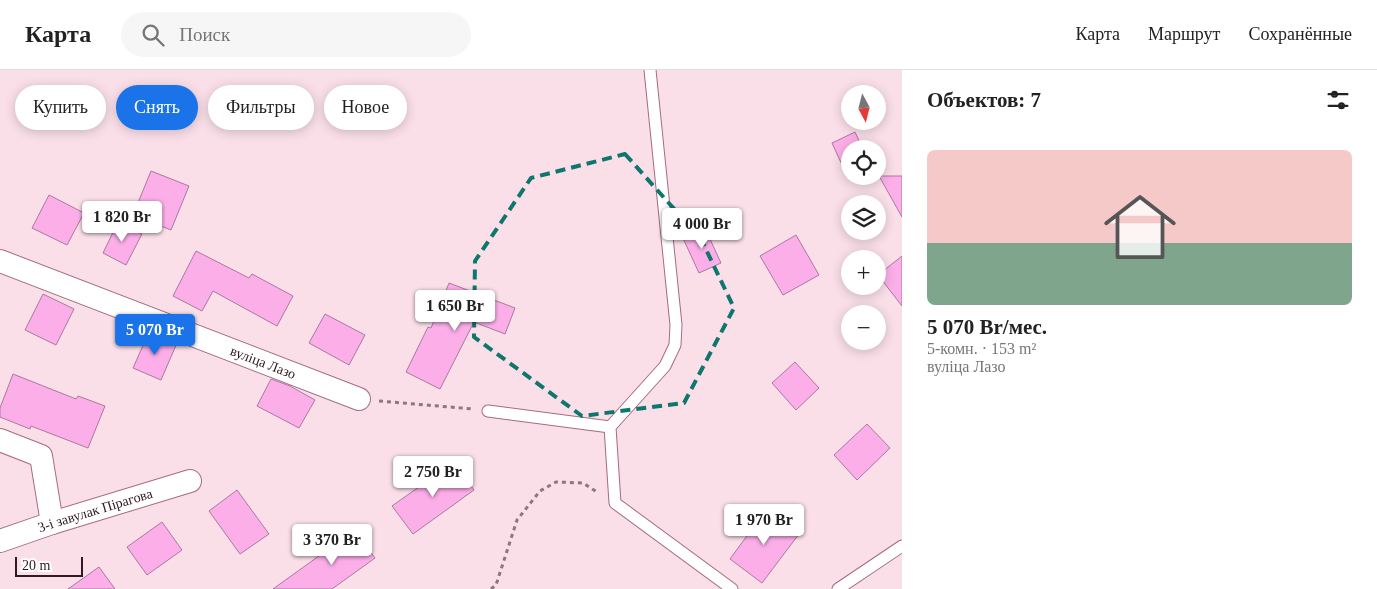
<!DOCTYPE html>
<html lang="ru">
<head>
<meta charset="utf-8">
<style>
  :root { --surface:#fff; --page:#f6f6f6; --text:#222; --muted:#767676; --line:#e0e0e0; --accent:#1a73e8 }
  body { margin:0; font-family:Georgia,serif; background:var(--page); color:var(--text); height:100vh; display:flex; flex-direction:column; font-size:19px; white-space:nowrap }
  * { box-sizing:border-box; margin:0 }
  p { font-size:16px; color:var(--muted) }
  .icon { flex:none; width:28px; height:28px; fill:none; stroke:currentColor; stroke-width:2; stroke-linecap:round; stroke-linejoin:round }
  .map { position:relative; flex:1; overflow:hidden }
  .side { display:flex; flex-direction:column; background:var(--surface); width:475px }
  .side>* { flex:none }
  .top-card { position:absolute; left:15px; top:15px; width:475px; height:45px; display:flex; gap:10px }
  .needle { width:32px; rotate:173deg }
  .fabs { position:absolute; left:841px; top:15px; display:grid; gap:10px }
  .fabs a { display:grid; place-items:center; width:45px; height:45px; border-radius:50%; background:var(--surface); box-shadow:0 2px 12px #0003; font-size:25px }
  .scale { position:absolute; left:15px; bottom:12px; width:68px; box-sizing:border-box; padding-left:5px; border:2px solid #301922; border-top:0; font-size:14px; line-height:18px; white-space:nowrap; color:#301922; -webkit-text-stroke:4px #fff; paint-order:stroke }
  .price { position:absolute; translate:-50% -42px; padding:0 11px; border-radius:5px; background:#fff; color:#222; font-size:16px; line-height:32px; filter:drop-shadow(0 1px 2px #0008) }
  .price::after { content:''; position:absolute; left:50%; top:30px; width:15px; height:11px; margin-left:-8px; background:inherit; clip-path:polygon(0 0,100% 0,50% 100%) }
  .price.selected { background:var(--accent); color:#fff }
  ul { padding:0; list-style:none }
  li { display:grid; align-content:center; gap:10px; height:265px; padding:0 25px }
  li+li { border-top:1px solid var(--line) }
  li span { display:grid; place-items:center; height:155px; border-radius:8px; color:#555 }
  li>.icon { margin-inline-start:auto }
  span .icon { width:90px; height:90px; fill:#fffc; stroke-width:1 }
  li b { font-size:21px }
  h2 { display:flex; justify-content:space-between; align-items:center; height:60px; padding:0 25px; font-size:21px }
  .pill { padding:0 18px; border-radius:22px; background:var(--surface); box-shadow:0 2px 12px #0003; font-size:18px; line-height:45px }
  .pill.selected { background:var(--accent); color:#fff }
  header { display:flex; align-items:center; gap:30px; box-sizing:border-box; height:70px; padding:0 25px; background:var(--surface); border-bottom:1px solid var(--line) }
  header strong { font-size:24px }
  nav { display:flex; gap:28px; margin-inline-start:auto; font-size:18px }
  .search { width:350px; height:45px; background:var(--page); display:flex; align-items:center; gap:12px; box-sizing:border-box; padding:0 18px; border-radius:28px; color:var(--muted); font-size:19px }
  main { display:flex; flex:1; min-height:0 }
  .map>svg:first-child { display:block }
  .building { fill:#fcaee9; stroke:#aa799e }
  .lines { fill:none; stroke-linecap:round; stroke-linejoin:round }
  .lane-casing { stroke:#a66b81; stroke-width:13 }
  .street-casing { stroke:#a66b81; stroke-width:24 }
  .path { stroke:#8e757e; stroke-width:3; stroke-dasharray:4 4; stroke-linecap:butt }
  .lane { stroke:#fff; stroke-width:11 }
  .street { stroke:#fff; stroke-width:22 }
  .marked { fill:none; stroke:#0f766e; stroke-width:4; stroke-dasharray:10 6; stroke-linejoin:round }
  .labels { text-anchor:middle; dominant-baseline:central; stroke-width:4; stroke-linejoin:round; paint-order:stroke }
  .street-label { font-size:14px; fill:#301922; stroke:#fff }
</style>
</head>
<body>
<header>
<strong>Карта</strong>
<div class="search"><svg class="icon" aria-label="search" viewBox="0 0 24 24"><circle cx="10" cy="10" r="6"/><path d="M15 15l6 6"/></svg>Поиск</div>
<nav><a>Карта</a><a>Маршрут</a><a>Сохранённые</a></nav>
</header>
<main>
<div class="map">
<svg width="902" height="519" viewBox="0 0 902 519">
  <rect width="100%" height="100%" fill="#fadfe8"/>
  <g class="building">
    <path d="M855,62L863,79H850V106H852L848,108L832,73Z"/>
    <path d="M151,101L189,116L171,160L133,145Z"/>
    <path d="M879,106H902V147Z"/>
    <path d="M49,125L84,143L67,175L32,158Z"/>
    <path d="M118,152L142,164L126,195L103,183Z"/>
    <path d="M704,156L721,193L699,203L682,166Z"/>
    <path d="M796,165L819,205L783,225L760,186Z"/>
    <path d="M196,181L249,208L252,204L293,226L277,256L213,221L202,241L173,226Z"/>
    <path d="M902,186V236L878,205Z"/>
    <path d="M449,213L515,238L505,264L474,252L440,319L406,302L428,257L431,258Z"/>
    <path d="M43,224L74,239L56,275L25,260Z"/>
    <path d="M325,244L365,265L349,295L309,273Z"/>
    <path d="M149,262L177,273L161,310L133,298Z"/>
    <path d="M795,292L819,318L796,340L772,313Z"/>
    <path d="M13,304L76,329L78,326L105,336L88,378L31,356L30,359L0,347V338Z"/>
    <path d="M271,309L290,316L315,330L299,358L257,336Z"/>
    <path d="M867,354L890,378L857,410L834,385Z"/>
    <path d="M454,392L474,420L413,464L392,436Z"/>
    <path d="M237,420L269,464L240,484L209,441Z"/>
    <path d="M766,440L799,464L762,513L730,489Z"/>
    <path d="M162,452L182,480L147,505L127,477Z"/>
    <path d="M355,460L375,488L332,519H273Z"/>
    <path d="M99,497L115,519H68Z"/>
  </g>
  <g class="lines">
    <defs>
      <g id="lane">
        <path d="M650,0L676,255L675,275L665,296L610,357L615,433L732,519"/>
        <path d="M488,341L610,357"/>
        <path d="M838,519L902,476"/>
      </g>
      <g id="street">
        <path id="s1" d="M0,191L359,329"/>
        <path d="M0,370L41,386L52,453"/>
        <path id="s2" d="M0,471L52,453L190,411"/>
      </g>
    </defs>
    <use href="#lane" class="lane-casing"/>
    <use href="#street" class="street-casing"/>
    <g class="path">
      <path d="M379,331L473,339"/>
      <path d="M491,519L496,515L517,450L540,421L556,412L583,413L597,422"/>
    </g>
    <use href="#lane" class="lane"/>
    <use href="#street" class="street"/>
  </g>
  <path class="marked" d="M625,84L701,169L734,238L684,333L582,346L474,267L475,191L531,108Z"/>
  <g class="labels">
    <g class="street-label">
      <text stroke="none"><textPath href="#s1" startOffset="282">вуліца Лазо</textPath></text>
      <text stroke="none"><textPath href="#s2" startOffset="100">3-і завулак Пірагова</textPath></text>
    </g>
  </g>
</svg>
<div class="fabs">
<a><svg class="needle" viewBox="-14 -14 28 28"><path d="M0-13l5 13h-10z" fill="#e53935"/><path d="M0 13l5-13h-10z" fill="#767676"/></svg></a>
<a><svg class="icon" aria-label="locate" viewBox="0 0 24 24"><circle cx="12" cy="12" r="6"/><path d="M12 2v4M12 18v4M2 12h4M18 12h4"/></svg></a>
<a><svg class="icon" aria-label="layers" viewBox="0 0 24 24"><path d="M12 4l9 5-9 5-9-5zM3 14l9 5 9-5"/></svg></a>
<a>+</a>
<a>−</a>
</div>
<div class="scale">20 m</div>
<b class="price" style="left:122px;top:173px">1 820 Br</b>
<b class="price" style="left:702px;top:180px">4 000 Br</b>
<b class="price" style="left:455px;top:262px">1 650 Br</b>
<b class="price selected" style="left:155px;top:286px">5 070 Br</b>
<b class="price" style="left:433px;top:428px">2 750 Br</b>
<b class="price" style="left:764px;top:476px">1 970 Br</b>
<b class="price" style="left:332px;top:496px">3 370 Br</b>
<div class="top-card">
<a class="pill">Купить</a>
<a class="pill selected">Снять</a>
<a class="pill">Фильтры</a>
<a class="pill">Новое</a>
</div>
</div>
<section class="side">
<h2>Объектов: 7<svg class="icon" aria-label="filters" viewBox="0 0 24 24"><path d="M4 7h16M4 17h16"/><circle cx="9" cy="7" r="2"/><circle cx="15" cy="17" r="2"/></svg></h2>
<ul>
<li><span style="background:linear-gradient(#f6c9c9 60%,#7fa58c 0)"><svg class="icon" aria-label="home" viewBox="0 0 24 24"><path d="M3 11l9-7 9 7M6 9v11h12V9"/></svg></span><div><b>5 070 Br/мес.</b><p>5-комн. · 153 m²</p><p>вуліца Лазо</p></div></li>
</ul>
</section>
</main>
</body>
</html>
